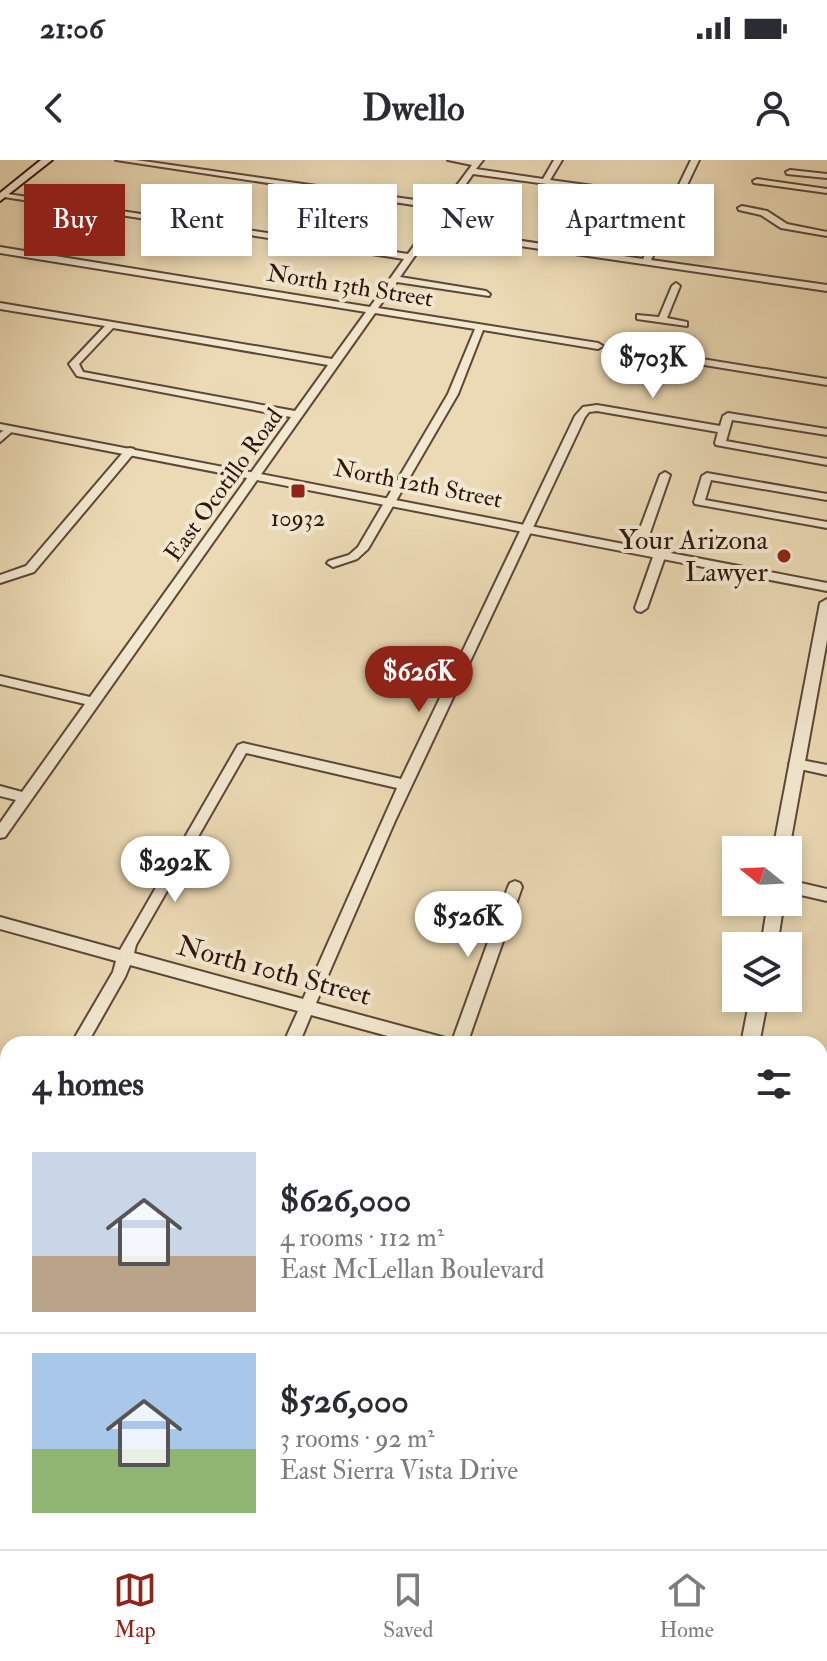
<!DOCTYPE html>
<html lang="en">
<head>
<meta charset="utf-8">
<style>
  :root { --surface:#fff; --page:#f7f7f7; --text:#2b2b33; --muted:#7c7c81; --line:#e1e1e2; --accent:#8f2418 }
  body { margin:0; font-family:"IM FELL Double Pica",serif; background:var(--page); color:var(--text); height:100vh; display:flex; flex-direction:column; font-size:30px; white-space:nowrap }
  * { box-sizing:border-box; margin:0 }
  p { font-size:26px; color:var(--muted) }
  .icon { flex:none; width:44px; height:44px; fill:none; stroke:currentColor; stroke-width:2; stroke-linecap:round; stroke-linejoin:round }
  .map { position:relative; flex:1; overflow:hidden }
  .details { position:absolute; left:0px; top:876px; width:828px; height:514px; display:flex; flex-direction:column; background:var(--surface); border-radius:24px 24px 0 0; box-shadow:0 4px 12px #0003 }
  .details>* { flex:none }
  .banner { position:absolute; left:24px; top:24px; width:780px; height:72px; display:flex; gap:16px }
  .needle { width:52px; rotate:288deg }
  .buttons { position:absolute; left:722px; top:676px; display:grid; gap:16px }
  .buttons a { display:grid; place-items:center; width:80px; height:80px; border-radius:0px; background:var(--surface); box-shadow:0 4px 12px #0003; font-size:40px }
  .price { position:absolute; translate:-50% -68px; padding:0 18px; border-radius:28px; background:#fff; color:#222; font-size:26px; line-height:52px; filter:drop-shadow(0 2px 4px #0008) }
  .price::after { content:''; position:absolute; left:50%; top:48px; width:24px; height:18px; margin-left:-12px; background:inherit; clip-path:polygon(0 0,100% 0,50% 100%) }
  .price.current { background:var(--accent); color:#fff }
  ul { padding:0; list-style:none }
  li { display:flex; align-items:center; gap:24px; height:200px; padding:0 32px }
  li+li { border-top:2px solid var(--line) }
  li span { display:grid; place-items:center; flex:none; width:224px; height:160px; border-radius:0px; color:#555 }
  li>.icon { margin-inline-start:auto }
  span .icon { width:96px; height:96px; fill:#fffc; stroke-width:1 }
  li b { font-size:34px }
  h2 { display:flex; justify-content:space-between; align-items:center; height:96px; padding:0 32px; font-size:34px }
  .chip { padding:0 28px; border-radius:0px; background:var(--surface); box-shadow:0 4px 12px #0003; font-size:28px; line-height:72px }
  .chip.current { background:var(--accent); color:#fff }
  .status { display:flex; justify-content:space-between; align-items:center; height:56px; padding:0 40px; background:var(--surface); direction:ltr }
  .status svg { height:22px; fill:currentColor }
  header { display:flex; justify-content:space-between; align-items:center; height:104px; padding:0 32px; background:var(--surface); font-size:36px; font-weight:800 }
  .menu { display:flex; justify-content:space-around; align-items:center; height:112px; border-top:2px solid var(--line); background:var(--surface); font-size:22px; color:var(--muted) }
  .menu a { display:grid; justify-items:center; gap:4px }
  .menu .current { color:var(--accent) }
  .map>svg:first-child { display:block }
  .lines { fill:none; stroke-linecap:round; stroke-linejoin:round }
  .minor-casing { stroke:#5d4736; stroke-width:4 }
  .tertiary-casing { stroke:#5d4736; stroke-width:4 }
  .secondary-casing { stroke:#2e160c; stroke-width:4 }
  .minor { fill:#f2e7cf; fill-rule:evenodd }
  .tertiary { fill:#f2e7cf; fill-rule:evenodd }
  .secondary { fill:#f2e7cf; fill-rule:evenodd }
  .poi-dot { fill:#8f2418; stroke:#f2e7cf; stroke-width:3 }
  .labels { text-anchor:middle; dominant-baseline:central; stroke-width:8; stroke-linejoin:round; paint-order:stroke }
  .far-street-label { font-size:24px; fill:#2e160c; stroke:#f2e7cf }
  .far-poi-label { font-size:24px; fill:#2e160c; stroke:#f2e7cf }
  .poi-label { font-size:28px; fill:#2e160c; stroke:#f2e7cf; text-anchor:end }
  .street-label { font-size:28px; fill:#2e160c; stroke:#f2e7cf }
</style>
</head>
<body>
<div class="status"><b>21:06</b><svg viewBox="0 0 49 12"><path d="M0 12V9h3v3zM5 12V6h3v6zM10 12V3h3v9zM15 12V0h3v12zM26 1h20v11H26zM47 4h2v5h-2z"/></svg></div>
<header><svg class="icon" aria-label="back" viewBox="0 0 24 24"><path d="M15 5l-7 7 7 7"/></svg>Dwello<svg class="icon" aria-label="person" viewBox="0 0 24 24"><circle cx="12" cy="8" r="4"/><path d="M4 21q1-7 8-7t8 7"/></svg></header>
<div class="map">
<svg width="827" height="1389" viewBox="0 0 827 1389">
  <rect width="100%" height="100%" fill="#ebdab5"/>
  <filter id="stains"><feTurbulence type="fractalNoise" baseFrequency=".0025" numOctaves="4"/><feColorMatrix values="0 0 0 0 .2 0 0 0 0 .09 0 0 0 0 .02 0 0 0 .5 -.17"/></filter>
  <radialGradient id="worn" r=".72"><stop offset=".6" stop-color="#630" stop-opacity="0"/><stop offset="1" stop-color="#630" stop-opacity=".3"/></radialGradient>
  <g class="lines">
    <defs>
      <g id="minor">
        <path d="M116,0H136L443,44L472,5L448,0H483L476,9L543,19L554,0H562L550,20L673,37L691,0H699L651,100L827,125V131L431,73L400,117L486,131L490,134L489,136L397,122L378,148L598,183L603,186L598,189L483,170L458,234L368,389L357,399L333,407L327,403L329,401L349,395L358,387L448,234L475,169L375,153L5,677L0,678V663L16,640L0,636V626L22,632L85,544L0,524V516L90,537L291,257L77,216L69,204L105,166L0,149V143L332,199L366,152L0,93V87L370,147L404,99L4,37H1V33L408,94L440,49ZM473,14L671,41L643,99L435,68ZM113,168L328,205L295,251L83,212L79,204Z"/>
        <path d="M790,10L827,14V18L787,14L786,12Z"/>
        <path d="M757,19L827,29V33L754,23L753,21Z"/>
        <path d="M742,46L767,51L787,64L827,72V76L781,68L761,55L739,50L738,48Z"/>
        <path d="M676,123L680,126L667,158L687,162V166L637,159V155L659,157L672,126Z"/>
        <path d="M646,190L827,219V225L643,195V191Z"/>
        <path d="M597,245L720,266L723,256L728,253L827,269V275L732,260L726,281L827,299V305L716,285L715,283L718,272L597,251L589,252L585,257L395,661L316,843L442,877L448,879L450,884H417L311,855L299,884H283L298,851L130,805L125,817L87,884H71L113,812L116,801L0,769V757L120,790L238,585L243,583L401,619L451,515L385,500L379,496L385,492L455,507L575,256L583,247ZM246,593L397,628L303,839L134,793L136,785Z"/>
        <path d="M10,266L15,269L0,282V273Z"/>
        <path d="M130,288L134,289V293L34,412L0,423V415L26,406L126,289Z"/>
        <path d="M665,312L670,315L644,390L638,393L634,392L632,390L660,315Z"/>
        <path d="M707,313L827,334V340L711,320L705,340L827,362V368L695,344L694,342L702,316Z"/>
        <path d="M660,391L666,394L647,448L641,452L637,451L635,448L654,394Z"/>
        <path d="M796,599L827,605V615L791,607L789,604Z"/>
        <path d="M788,720L827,729V741L788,732Z"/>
        <path d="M515,721L520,723L522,727L467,884H451L508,727L510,723Z"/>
        <path d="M820,984L827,986V1002L820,1000Z"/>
        <path d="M0,1024L8,1026V1042L0,1040Z"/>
        <path d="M55,1382H75L72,1389H52Z"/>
        <path d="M326,1382H346L344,1389H324Z"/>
      </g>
      <g id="tertiary">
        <path d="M0,264L827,423V431L0,270Z"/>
        <path d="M827,439V480L789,690H773L820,443Z"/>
        <path d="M768,742H784L777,786H761Z"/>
        <path d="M750,838H768L759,884H741Z"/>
        <path d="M647,1382H671L670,1389H646Z"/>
      </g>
      <path id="secondary" d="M41,0H52L0,41V33Z"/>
    </defs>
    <use href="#minor" class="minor-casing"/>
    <use href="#tertiary" class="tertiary-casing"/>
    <use href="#secondary" class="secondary-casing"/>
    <use href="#minor" class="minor"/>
    <use href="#tertiary" class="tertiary"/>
    <use href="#secondary" class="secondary"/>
  </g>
  <g class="poi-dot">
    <rect x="290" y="323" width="16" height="16" rx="4"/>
    <circle cx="784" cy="396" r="8"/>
  </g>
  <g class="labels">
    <g class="far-street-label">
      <text transform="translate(350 126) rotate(9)">North 13th Street</text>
      <text transform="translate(418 324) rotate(11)">North 12th Street</text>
      <text transform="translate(224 325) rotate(-54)">East Ocotillo Road</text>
    </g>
    <g class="far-poi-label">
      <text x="298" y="358">10932</text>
    </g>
    <g class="poi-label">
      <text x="768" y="380">Your Arizona<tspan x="768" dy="32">Lawyer</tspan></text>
    </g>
    <g class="street-label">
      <text transform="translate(274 811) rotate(15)">North 10th Street</text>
    </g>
  </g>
  <rect width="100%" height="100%" filter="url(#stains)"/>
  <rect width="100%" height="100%" fill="url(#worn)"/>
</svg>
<div class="buttons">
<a><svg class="needle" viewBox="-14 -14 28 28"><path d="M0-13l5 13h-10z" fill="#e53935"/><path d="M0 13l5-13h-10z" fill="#7c7c81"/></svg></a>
<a><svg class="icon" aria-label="layers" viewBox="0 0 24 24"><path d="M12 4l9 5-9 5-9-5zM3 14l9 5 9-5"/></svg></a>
</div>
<b class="price" style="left:653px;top:240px">$703K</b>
<b class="price current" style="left:419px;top:554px">$626K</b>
<b class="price" style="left:175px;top:744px">$292K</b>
<b class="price" style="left:468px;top:799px">$526K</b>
<div class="banner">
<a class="chip current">Buy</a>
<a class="chip">Rent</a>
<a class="chip">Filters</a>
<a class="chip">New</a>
<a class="chip">Apartment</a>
</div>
<section class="details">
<h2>4 homes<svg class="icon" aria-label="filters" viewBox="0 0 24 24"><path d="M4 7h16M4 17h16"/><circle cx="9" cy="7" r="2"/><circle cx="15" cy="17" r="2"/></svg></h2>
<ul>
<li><span style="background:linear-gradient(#c9d6e8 65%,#b9a48a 0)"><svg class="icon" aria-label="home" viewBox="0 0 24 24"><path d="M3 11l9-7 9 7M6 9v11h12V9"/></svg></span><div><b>$626,000</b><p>4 rooms · 112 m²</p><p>East McLellan Boulevard</p></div></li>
<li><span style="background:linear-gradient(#a9c7e8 60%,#8fb573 0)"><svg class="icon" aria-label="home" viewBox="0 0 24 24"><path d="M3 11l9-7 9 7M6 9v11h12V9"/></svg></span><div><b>$526,000</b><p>3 rooms · 92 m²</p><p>East Sierra Vista Drive</p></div></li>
</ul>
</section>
</div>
<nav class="menu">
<a class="current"><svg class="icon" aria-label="map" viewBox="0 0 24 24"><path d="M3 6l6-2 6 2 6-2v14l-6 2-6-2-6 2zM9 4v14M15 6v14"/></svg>Map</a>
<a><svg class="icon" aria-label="saved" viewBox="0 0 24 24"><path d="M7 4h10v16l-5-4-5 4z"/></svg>Saved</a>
<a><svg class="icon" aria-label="home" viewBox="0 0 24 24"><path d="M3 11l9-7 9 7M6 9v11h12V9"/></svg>Home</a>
</nav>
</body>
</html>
